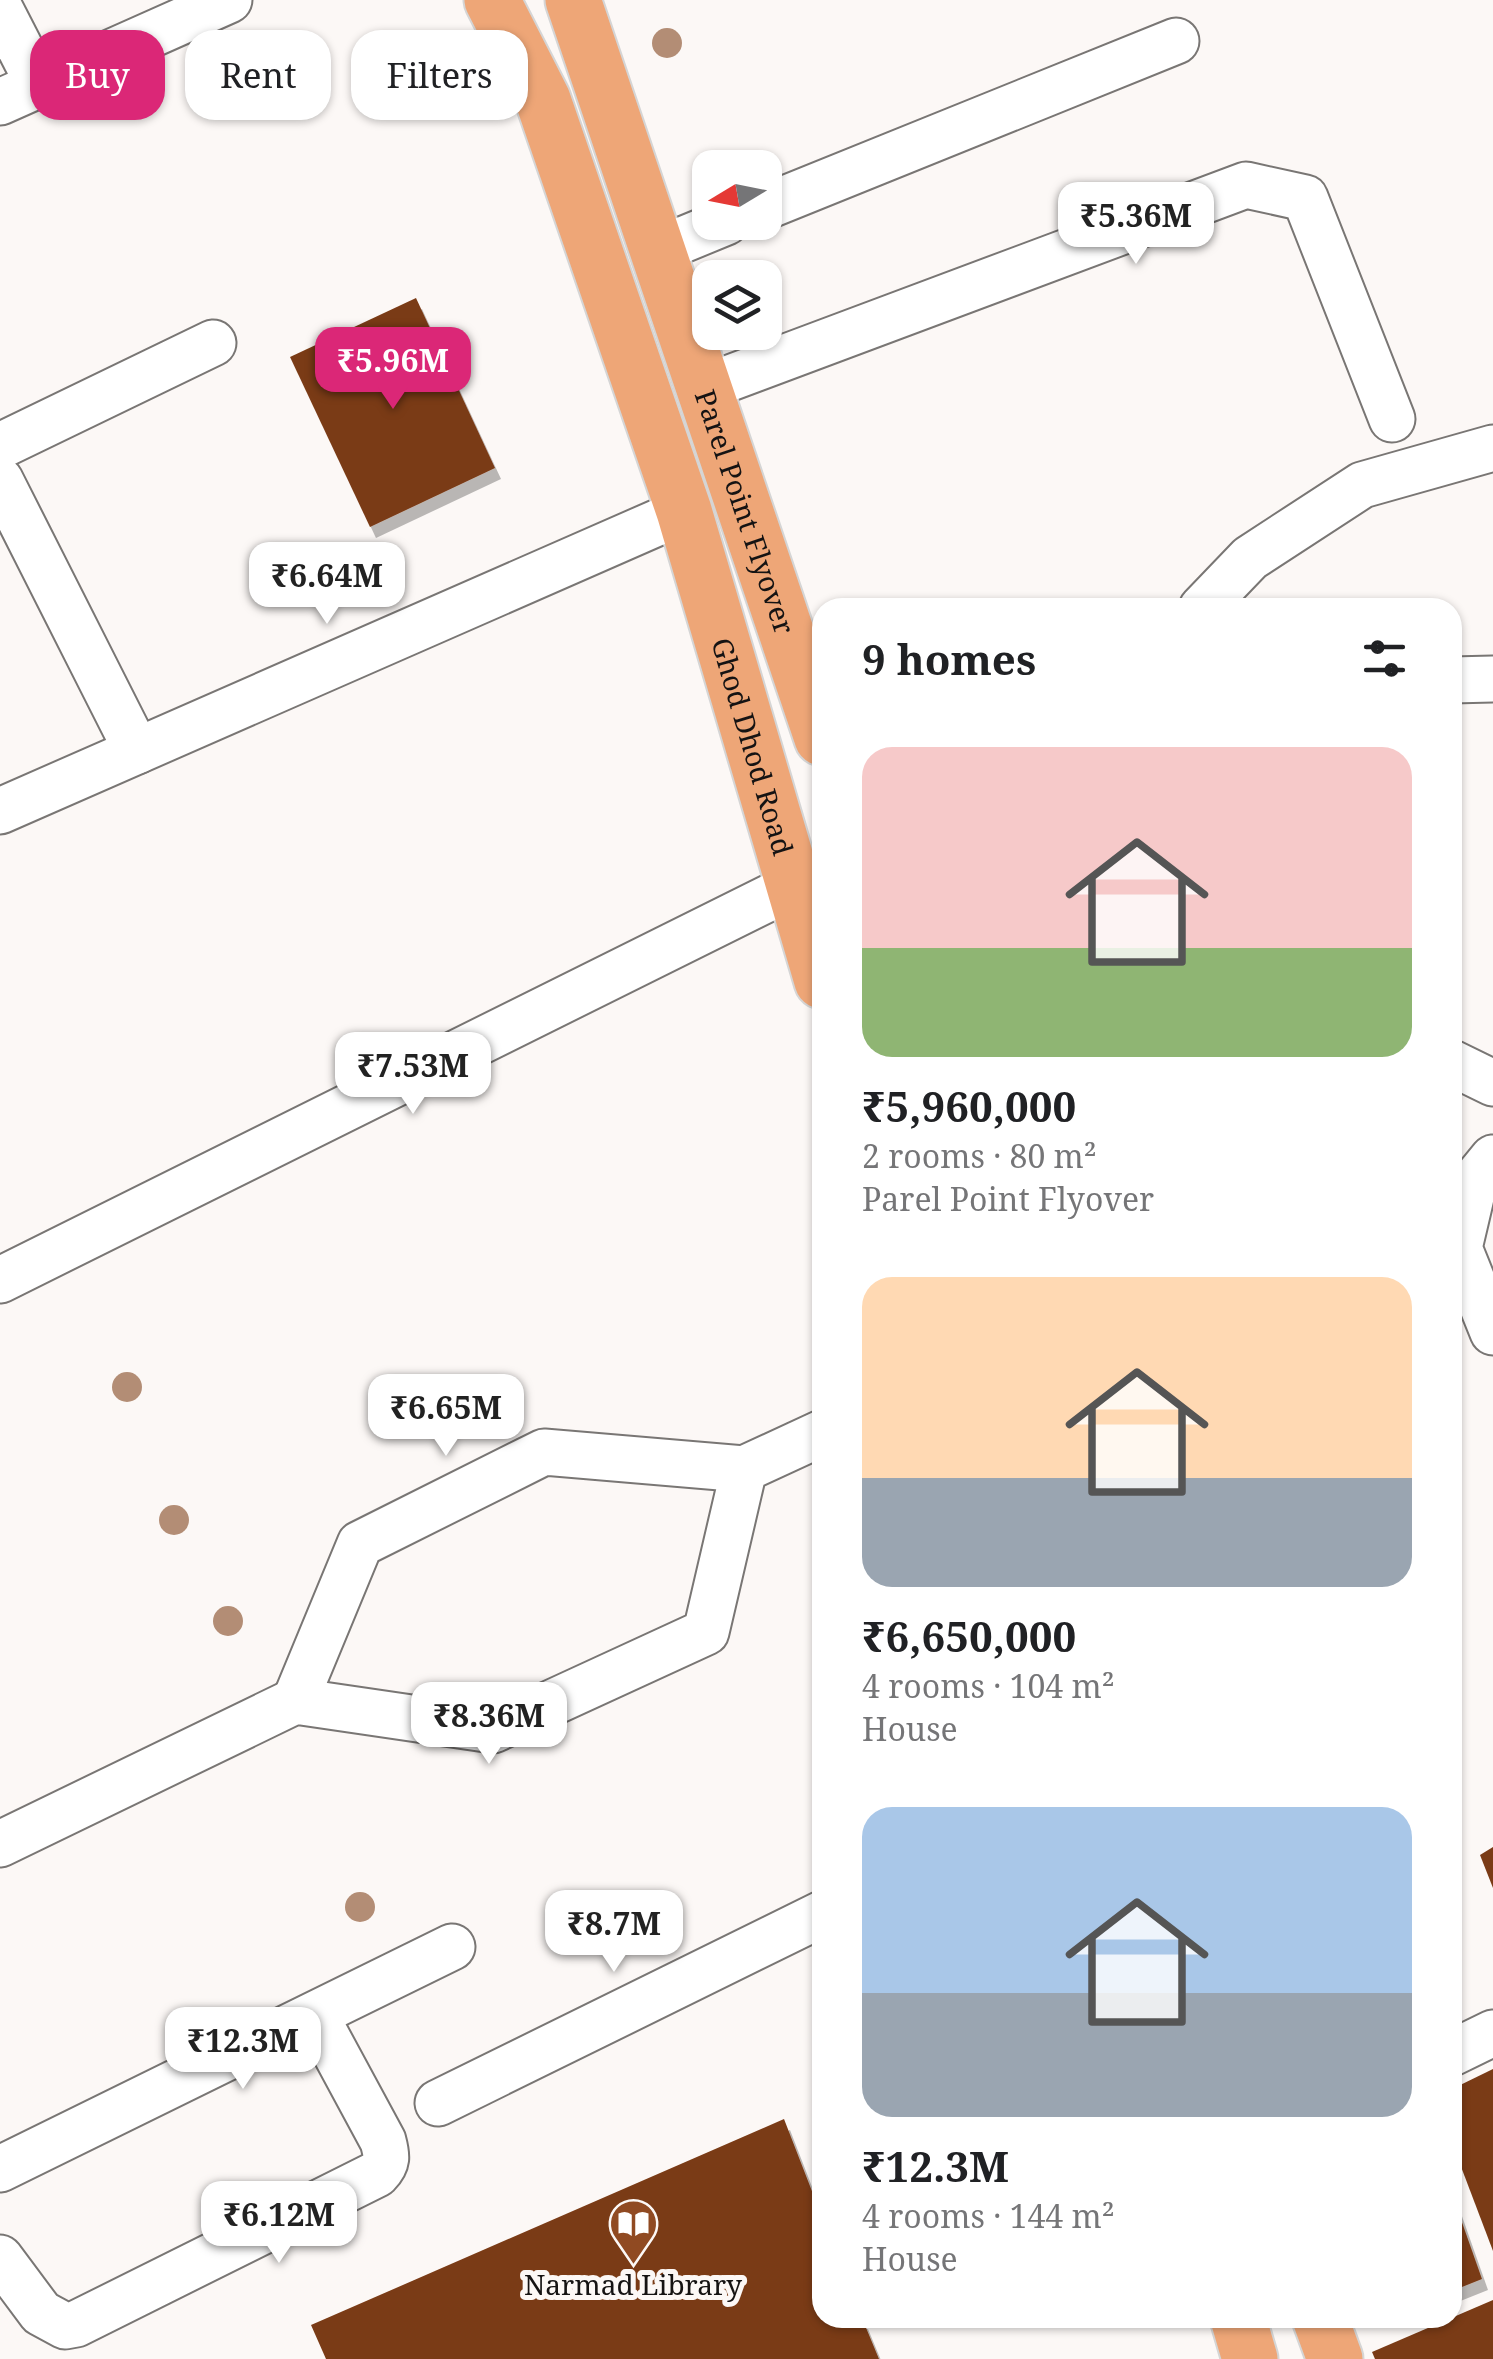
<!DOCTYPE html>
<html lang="en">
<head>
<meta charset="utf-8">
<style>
  :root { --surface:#fff; --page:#f2f2f2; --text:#202124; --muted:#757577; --accent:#db2777 }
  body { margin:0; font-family:"Noto Serif",serif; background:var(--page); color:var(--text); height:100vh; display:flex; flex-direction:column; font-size:38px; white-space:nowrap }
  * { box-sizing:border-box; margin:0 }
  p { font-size:32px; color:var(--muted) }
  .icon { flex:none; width:55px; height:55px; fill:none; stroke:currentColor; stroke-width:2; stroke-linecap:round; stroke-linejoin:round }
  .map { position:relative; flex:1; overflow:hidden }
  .drawer { position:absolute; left:812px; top:598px; width:650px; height:1730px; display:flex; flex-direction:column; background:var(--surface); border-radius:30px; box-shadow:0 2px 8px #0004 }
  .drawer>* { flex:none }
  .banner { position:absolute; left:30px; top:30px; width:632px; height:90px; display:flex; gap:20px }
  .needle { width:65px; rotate:260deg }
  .controls { position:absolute; left:692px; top:150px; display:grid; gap:20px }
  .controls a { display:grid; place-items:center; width:90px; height:90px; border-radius:20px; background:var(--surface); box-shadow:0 2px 8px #0004; font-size:50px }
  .price { position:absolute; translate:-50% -85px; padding:0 22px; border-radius:20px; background:#fff; color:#222; font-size:32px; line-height:65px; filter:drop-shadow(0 2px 5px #0008) }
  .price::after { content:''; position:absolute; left:50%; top:60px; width:30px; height:22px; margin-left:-15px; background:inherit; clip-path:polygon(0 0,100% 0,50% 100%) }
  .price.current { background:var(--accent); color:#fff }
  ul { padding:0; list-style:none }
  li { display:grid; align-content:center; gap:20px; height:530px; padding:0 50px }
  li span { display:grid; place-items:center; height:310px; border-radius:30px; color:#555 }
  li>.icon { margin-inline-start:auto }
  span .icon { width:180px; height:180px; fill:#fffc; stroke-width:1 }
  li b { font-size:42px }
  h2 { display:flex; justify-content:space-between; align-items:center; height:120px; padding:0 50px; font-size:42px }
  .tag { padding:0 35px; border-radius:30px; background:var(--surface); box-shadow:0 2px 8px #0004; font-size:35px; line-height:90px }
  .tag.current { background:var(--accent); color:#fff }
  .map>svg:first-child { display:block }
  .building { fill:#7a3b16; filter:url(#shadow) }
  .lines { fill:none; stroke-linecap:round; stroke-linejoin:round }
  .minor-casing { stroke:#797674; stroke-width:49 }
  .major-casing { stroke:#d5d5d5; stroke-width:59 }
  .minor { stroke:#fff; stroke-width:45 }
  .major { stroke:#eea677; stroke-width:55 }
  .tree { fill:#b38d75 }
  .labels { text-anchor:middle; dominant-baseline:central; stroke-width:10; stroke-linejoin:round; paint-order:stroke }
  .street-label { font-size:28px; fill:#151313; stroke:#fcf8f6 }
  .poi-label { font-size:28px; fill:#151313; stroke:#fcf8f6 }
</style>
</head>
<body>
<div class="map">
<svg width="1493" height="2359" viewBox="0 0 1493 2359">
  <defs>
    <filter id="shadow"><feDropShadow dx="6" dy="11" stdDeviation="0" flood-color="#0004"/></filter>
  </defs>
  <rect width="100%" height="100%" fill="#fcf8f6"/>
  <g class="building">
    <path d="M416,298L495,468L370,527L290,357Z"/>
    <path d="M1493,1847V1888L1480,1855Z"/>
    <path d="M1493,2069V2251L1452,2143V2089Z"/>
    <path d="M784,2119L822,2217V2318H862L879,2359H326L311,2325Z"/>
    <path d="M1452,2194L1482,2279L1452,2291Z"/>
    <path d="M1493,2300V2359H1375L1372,2352Z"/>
  </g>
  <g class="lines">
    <defs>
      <g id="minor">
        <path d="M0,9L39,85"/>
        <path d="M0,102L229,0"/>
        <path d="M765,207L1176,41"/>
        <path d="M658,250L726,222"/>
        <path d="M706,387L1246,185L1305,198L1392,419"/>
        <path d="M0,446L213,343"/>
        <path d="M0,480L137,751"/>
        <path d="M1202,608L1250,558L1362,485L1493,448"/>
        <path d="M1452,680L1493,679"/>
        <path d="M0,811L684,511"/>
        <path d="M1452,1063L1493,1083"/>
        <path d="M1493,1158L1475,1180L1459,1248L1493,1332"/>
        <path d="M0,1280L793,886"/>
        <path d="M295,1701L360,1544L544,1452L744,1469"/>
        <path d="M0,1844L295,1701L493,1730L706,1632L744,1469L822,1433"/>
        <path d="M1452,2053L1493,2033"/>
        <path d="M438,2103L822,1914"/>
        <path d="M0,2169L452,1947"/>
        <path d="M0,2258L41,2313L65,2326L76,2324L377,2174C388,2163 387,2156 383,2141L315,2015"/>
      </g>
      <g id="major">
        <path id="s1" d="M492,0L543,100L684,511L822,981"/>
        <path id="s2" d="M573,0L822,738"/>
        <path d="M1238,2318L1250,2359"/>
        <path d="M1320,2318L1335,2359"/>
      </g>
    </defs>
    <use href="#minor" class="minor-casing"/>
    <use href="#major" class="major-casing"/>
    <use href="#minor" class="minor"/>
    <use href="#major" class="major"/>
  </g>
  <g class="tree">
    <circle cx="667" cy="43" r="15"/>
    <circle cx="127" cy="1387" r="15"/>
    <circle cx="174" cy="1520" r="15"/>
    <circle cx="228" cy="1621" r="15"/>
    <circle cx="360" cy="1907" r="15"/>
  </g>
  <defs>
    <symbol id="library-pin" viewBox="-11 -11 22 30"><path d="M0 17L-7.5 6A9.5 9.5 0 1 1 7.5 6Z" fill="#904a22" stroke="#fcf8f6"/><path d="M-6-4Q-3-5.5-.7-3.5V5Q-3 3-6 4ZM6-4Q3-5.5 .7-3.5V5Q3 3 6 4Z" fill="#fff"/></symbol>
  </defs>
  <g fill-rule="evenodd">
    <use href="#library-pin" x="606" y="2196" width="55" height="75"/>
  </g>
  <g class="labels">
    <g class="street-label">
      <text stroke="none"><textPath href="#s2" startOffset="540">Parel Point Flyover</textPath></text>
      <text stroke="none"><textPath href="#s1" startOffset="792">Ghod Dhod Road</textPath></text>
    </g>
    <g class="poi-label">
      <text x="633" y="2284">Narmad Library</text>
    </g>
  </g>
</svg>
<div class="controls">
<a><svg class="needle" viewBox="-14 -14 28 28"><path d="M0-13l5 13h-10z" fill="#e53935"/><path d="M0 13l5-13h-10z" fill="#757577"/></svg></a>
<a><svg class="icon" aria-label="layers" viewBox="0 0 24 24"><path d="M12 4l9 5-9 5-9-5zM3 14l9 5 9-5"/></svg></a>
</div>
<b class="price" style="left:1136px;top:267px">₹5.36M</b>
<b class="price current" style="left:393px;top:412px">₹5.96M</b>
<b class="price" style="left:327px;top:627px">₹6.64M</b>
<b class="price" style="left:413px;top:1117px">₹7.53M</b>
<b class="price" style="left:446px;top:1459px">₹6.65M</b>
<b class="price" style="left:489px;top:1767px">₹8.36M</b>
<b class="price" style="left:614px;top:1975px">₹8.7M</b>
<b class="price" style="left:243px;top:2092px">₹12.3M</b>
<b class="price" style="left:279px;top:2266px">₹6.12M</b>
<div class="banner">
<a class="tag current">Buy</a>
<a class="tag">Rent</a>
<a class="tag">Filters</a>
</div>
<section class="drawer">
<h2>9 homes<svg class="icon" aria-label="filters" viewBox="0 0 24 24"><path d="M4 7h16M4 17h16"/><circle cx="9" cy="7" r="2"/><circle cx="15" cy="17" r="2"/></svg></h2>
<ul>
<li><span style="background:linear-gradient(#f6c9c9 65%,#8fb573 0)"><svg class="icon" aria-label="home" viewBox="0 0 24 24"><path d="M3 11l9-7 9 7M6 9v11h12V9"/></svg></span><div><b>₹5,960,000</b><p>2 rooms · 80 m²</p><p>Parel Point Flyover</p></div></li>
<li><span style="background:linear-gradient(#ffd9b3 65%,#9aa5b1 0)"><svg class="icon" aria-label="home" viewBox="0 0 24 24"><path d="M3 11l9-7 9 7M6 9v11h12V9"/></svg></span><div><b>₹6,650,000</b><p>4 rooms · 104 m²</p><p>House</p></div></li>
<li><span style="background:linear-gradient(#a9c7e8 60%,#9aa5b1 0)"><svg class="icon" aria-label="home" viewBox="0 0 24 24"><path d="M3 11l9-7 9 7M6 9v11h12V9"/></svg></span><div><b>₹12.3M</b><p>4 rooms · 144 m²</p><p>House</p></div></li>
</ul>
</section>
</div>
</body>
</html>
